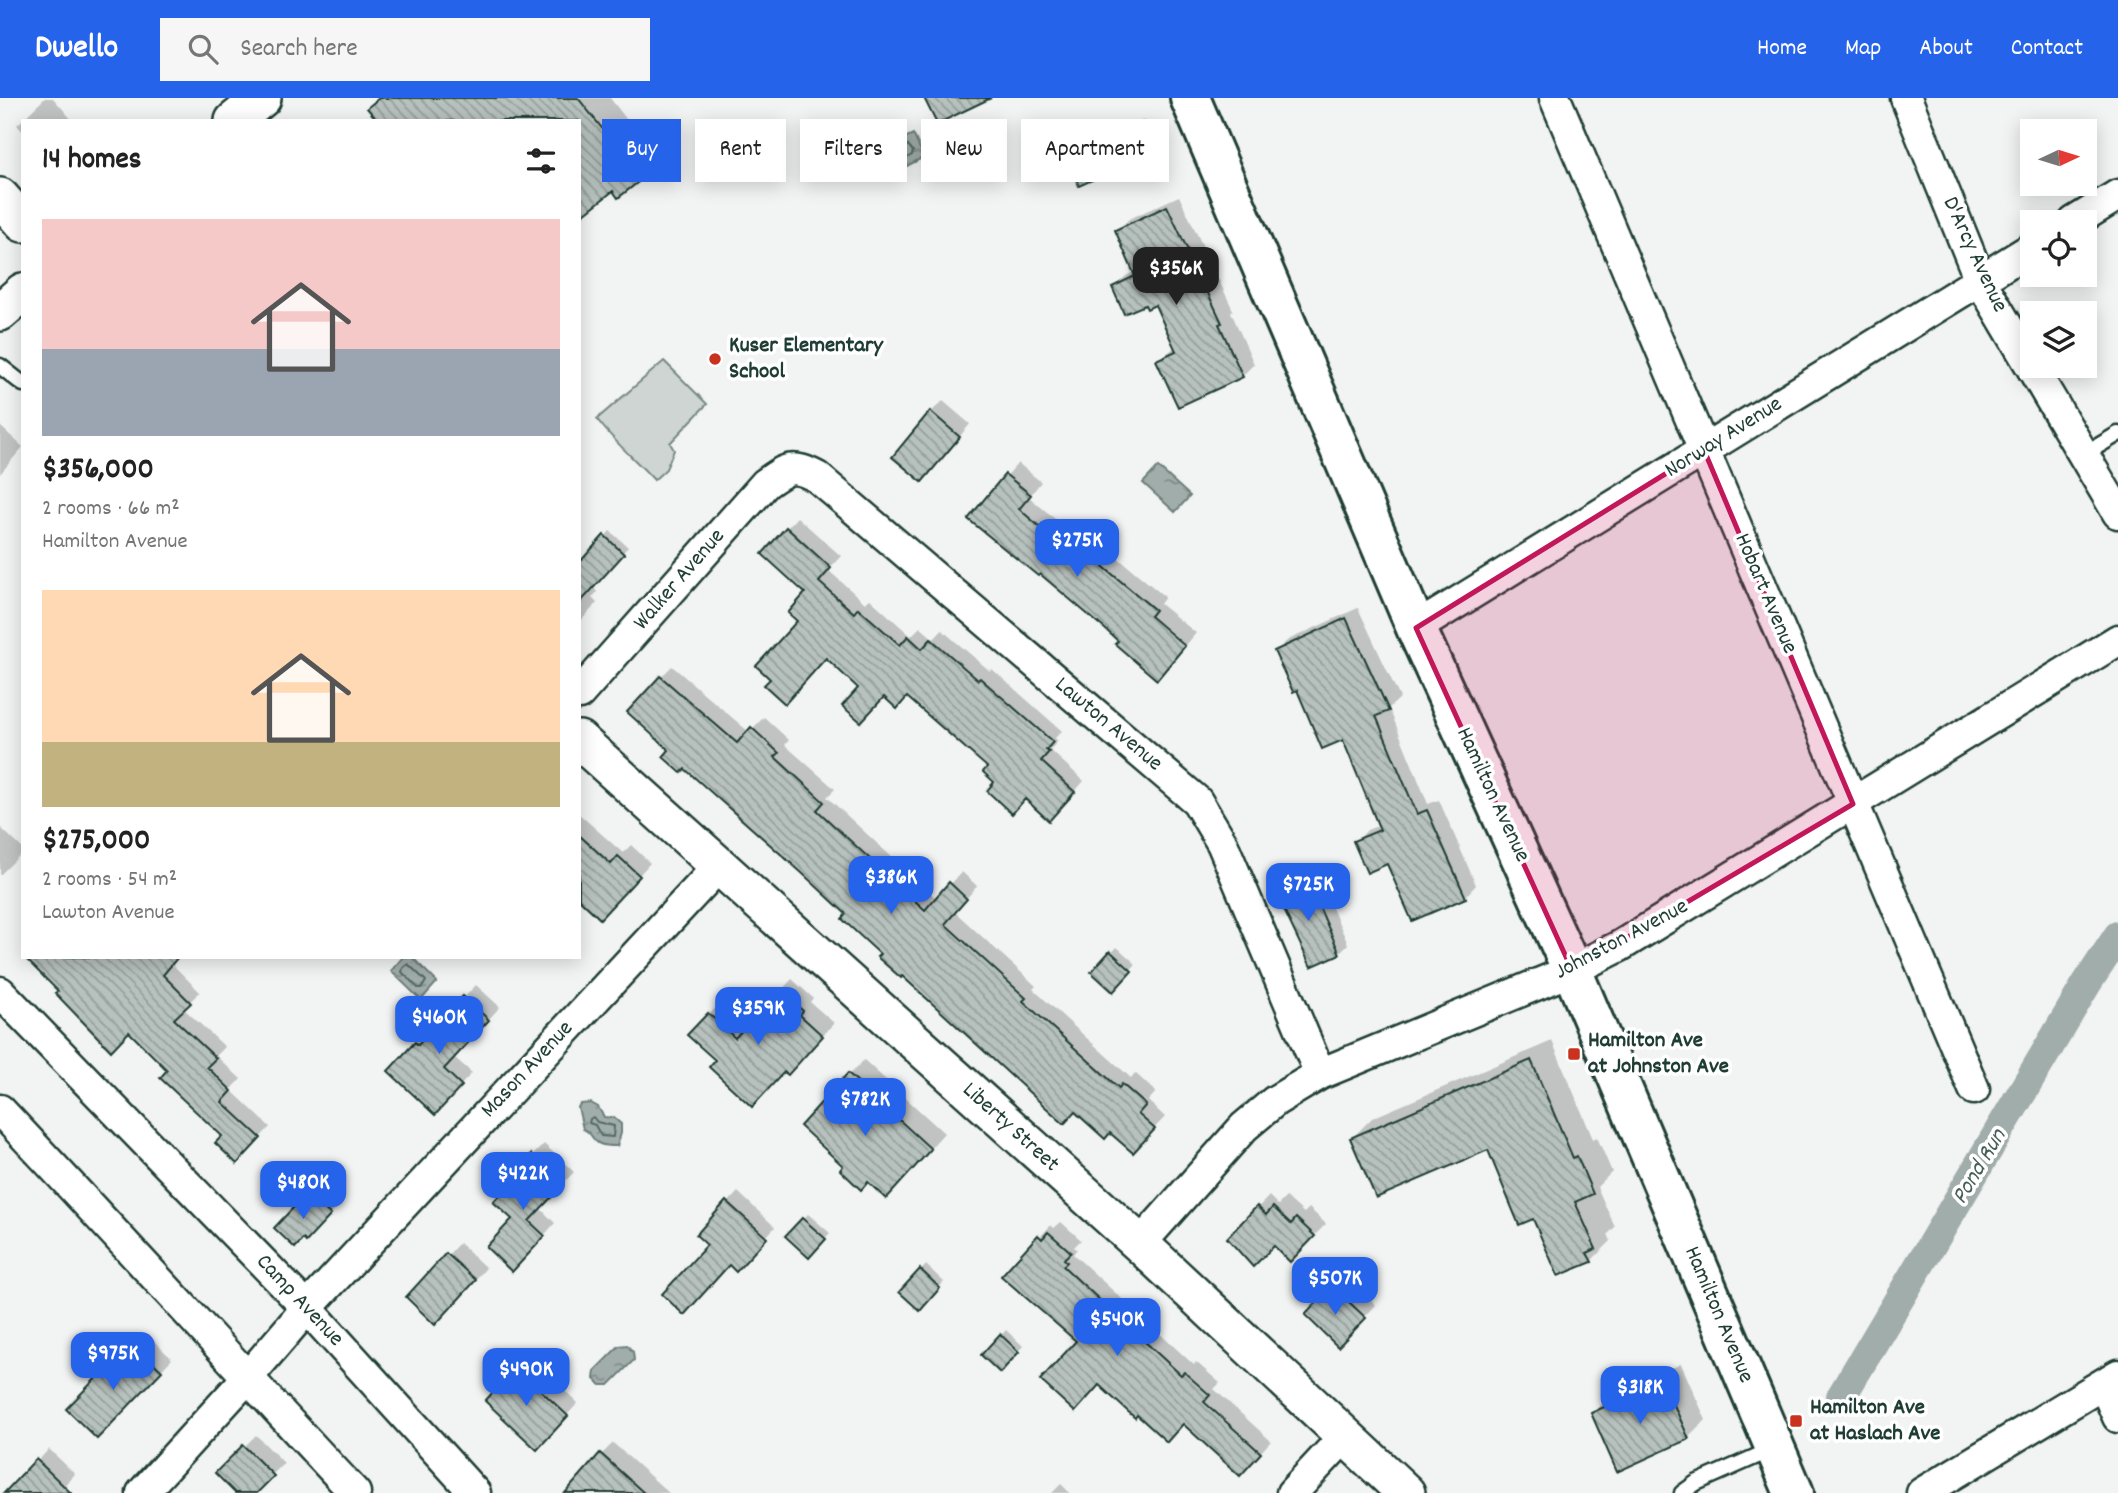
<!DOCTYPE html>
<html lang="en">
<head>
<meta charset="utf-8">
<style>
  :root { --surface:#fff; --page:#f6f6f6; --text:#222; --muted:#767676; --accent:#2563eb }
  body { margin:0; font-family:Dekko,sans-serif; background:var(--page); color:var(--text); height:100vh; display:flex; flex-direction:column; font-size:26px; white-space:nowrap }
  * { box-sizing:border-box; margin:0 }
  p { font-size:23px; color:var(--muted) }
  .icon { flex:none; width:38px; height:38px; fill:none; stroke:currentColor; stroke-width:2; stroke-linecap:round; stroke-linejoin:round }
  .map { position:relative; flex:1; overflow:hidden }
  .details { position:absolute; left:21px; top:21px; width:560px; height:840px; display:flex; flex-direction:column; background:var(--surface); border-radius:0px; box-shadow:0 4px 18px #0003 }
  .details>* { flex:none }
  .banner { position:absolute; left:602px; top:21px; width:665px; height:63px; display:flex; gap:14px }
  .needle { width:46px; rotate:86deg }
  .buttons { position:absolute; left:2020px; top:21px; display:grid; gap:14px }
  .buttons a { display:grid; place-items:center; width:77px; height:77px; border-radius:0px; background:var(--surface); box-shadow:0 4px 18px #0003; font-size:35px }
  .price { position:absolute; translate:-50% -60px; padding:0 16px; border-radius:14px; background:var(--accent); color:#fff; font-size:23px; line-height:46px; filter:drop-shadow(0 2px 4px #0008) }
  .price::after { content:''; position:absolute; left:50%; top:42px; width:21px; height:16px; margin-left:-10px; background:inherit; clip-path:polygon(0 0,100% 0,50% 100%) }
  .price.selected { background:#222; color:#fff }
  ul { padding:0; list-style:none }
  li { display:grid; align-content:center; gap:14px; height:371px; padding:0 21px }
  li span { display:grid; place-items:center; height:217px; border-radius:0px; color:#555 }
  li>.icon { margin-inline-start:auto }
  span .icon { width:126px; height:126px; fill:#fffc; stroke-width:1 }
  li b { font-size:30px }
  h2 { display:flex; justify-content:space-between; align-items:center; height:84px; padding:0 21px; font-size:30px }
  .pill { padding:0 24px; border-radius:0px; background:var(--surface); box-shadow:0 4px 18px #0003; font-size:24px; line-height:63px }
  .pill.selected { background:var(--accent); color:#fff }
  header { display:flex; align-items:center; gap:42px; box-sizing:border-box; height:98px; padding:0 35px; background:var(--accent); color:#fff }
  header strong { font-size:33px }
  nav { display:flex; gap:38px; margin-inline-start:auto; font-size:24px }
  .search { width:490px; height:63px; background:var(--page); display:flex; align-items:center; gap:18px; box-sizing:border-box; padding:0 24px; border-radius:0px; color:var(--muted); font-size:26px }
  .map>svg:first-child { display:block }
  .green { fill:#ced5d3; stroke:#768984; stroke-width:2 }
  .water { fill:url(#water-ripples); stroke:#6d807b; stroke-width:2 }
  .shadow { fill:#0003 }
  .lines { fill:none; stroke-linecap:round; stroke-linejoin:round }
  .shore { stroke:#536a63; stroke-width:2 }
  .canal { stroke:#a1adaa; stroke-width:30 }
  .building { fill:url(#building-back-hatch); stroke:#1f3d34; stroke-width:2 }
  .service-casing { stroke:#1f3d34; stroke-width:19 }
  .minor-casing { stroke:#1f3d34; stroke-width:35 }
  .tertiary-casing { stroke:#1f3d34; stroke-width:42 }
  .secondary-casing { stroke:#1f3d34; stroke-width:44 }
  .service { stroke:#fff; stroke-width:14 }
  .minor { stroke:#fff; stroke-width:30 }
  .tertiary { stroke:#fff; stroke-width:37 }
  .secondary { stroke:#fff; stroke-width:38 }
  .marked { fill:#c2185b; fill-opacity:0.2; stroke:#c2185b; stroke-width:5; stroke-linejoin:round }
  .poi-dot { fill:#c8321e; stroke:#fff; stroke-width:2.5 }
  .labels { text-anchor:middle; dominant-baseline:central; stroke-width:7; stroke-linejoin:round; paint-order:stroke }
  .street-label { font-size:23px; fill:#1f3d34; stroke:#fff }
  .poi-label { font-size:23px; font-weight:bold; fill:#1f3d34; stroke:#fff; text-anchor:start }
  .water-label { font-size:24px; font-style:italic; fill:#465f57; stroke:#fff }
</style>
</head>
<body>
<header>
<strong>Dwello</strong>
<div class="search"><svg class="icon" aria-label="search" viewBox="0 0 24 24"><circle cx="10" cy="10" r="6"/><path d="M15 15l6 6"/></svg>Search here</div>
<nav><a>Home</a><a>Map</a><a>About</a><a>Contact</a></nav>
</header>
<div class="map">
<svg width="2118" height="1395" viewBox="0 0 2118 1395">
  <defs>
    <pattern id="water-ripples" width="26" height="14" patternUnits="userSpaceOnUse" patternTransform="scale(1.75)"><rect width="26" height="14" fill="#a1adaa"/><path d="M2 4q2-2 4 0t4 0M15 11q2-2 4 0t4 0" fill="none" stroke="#838e8b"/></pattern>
    <pattern id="building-back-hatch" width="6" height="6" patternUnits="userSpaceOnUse" patternTransform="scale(1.75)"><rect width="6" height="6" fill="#b7c1bd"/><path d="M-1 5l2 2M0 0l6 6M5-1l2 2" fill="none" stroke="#949e9a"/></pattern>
  </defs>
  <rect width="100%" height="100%" fill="#f2f3f3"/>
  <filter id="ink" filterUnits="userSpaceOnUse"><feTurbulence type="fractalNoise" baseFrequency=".0143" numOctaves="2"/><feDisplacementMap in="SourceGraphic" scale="14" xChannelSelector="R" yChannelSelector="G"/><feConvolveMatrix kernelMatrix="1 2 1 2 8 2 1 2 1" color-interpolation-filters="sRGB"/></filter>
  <g filter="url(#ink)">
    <path class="green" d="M664,263L707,306L670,345L674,352L666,371L654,382C635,361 613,343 597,321Z"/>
    <g class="water">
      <path d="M913,36L924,59L886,79L876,76L871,66L874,55Z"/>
      <path d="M1158,369L1190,398L1175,414L1143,385Z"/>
      <path d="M403,859H412L437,884L421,902L391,873Z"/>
      <path d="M591,1005L598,1009L604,1019L614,1020L621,1026V1035L617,1048C612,1048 605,1048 600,1046C592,1043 592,1034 583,1031L578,1009L581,1006Z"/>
      <path d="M627,1247L633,1254L634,1262L609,1287H601L594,1281L595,1272L619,1248Z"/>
    </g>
    <g class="shadow">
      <path d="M45,0H53L73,23H23V34L17,27Z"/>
      <path d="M379,0H610L658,62L641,79L579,23Z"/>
      <path d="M1144,22L1155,47L1143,58L1133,63L1125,70L1104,75L1070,61L1081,49Z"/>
      <path d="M1179,98L1233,212L1231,214L1254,266L1242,278L1158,263L1176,248L1156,205H1146L1114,189L1126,178L1135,173L1117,132L1129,121Z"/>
      <path d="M943,303L970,326L934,370L931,314Z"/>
      <path d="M0,328L23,349L0,376Z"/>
      <path d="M1018,365L1041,384L1029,399L1092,452L1100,445L1165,499L1160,506L1196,535L1169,568L1120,543L1040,474L970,420Z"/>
      <path d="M797,419L841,458L828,472L865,505L870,501L911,538L920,529L934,541L942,532L990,573L992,571L1062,633L1055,640L1058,643L1050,652L1084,683L1060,710L1026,700L997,684L990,669L908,597H884L826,558L772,580L800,523L808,495L787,430Z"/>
      <path d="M610,433L628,449L606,473L590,455Z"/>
      <path d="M579,469L597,494L592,500L597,505L579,525Z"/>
      <path d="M1358,510L1400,600L1389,610L1428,706L1439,702L1476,787L1465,799L1388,764L1356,744L1367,732L1380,727L1344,640L1298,589L1276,553L1288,542Z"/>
      <path d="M672,568L749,634L764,619L789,642L785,647L835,691L827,699L937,801L962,774L977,788L955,814L1036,888L1033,891L1090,943L1131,980L1135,975L1156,994L1148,1003L1165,1019L1144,1041L883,856L849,816L672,652L661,579Z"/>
      <path d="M579,716L623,755L631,747L650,765L612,807L579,786Z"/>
      <path d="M0,729L23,751V754L0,777Z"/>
      <path d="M1311,776L1312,778L1317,776L1348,846L1339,855L1279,795L1288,786Z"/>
      <path d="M1117,849L1136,866L1113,891L1094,874Z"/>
      <path d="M172,866L200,894L183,910L225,949L216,958L241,981L231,992L270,1029L247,1053L224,1038L169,972L129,932L58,895Z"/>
      <path d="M792,881L813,900L810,904L834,925L799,963L785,972L717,962L690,937L721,904L747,929Z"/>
      <path d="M476,887L500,909L454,959L472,975L446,1003L416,945L427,934L430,936Z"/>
      <path d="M1552,943L1593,1041L1597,1039L1612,1074L1597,1089L1615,1129L1608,1136L1611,1143L1591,1163L1534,1119L1489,1050L1352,1040L1372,1020Z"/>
      <path d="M864,962L944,1035L901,1083L868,1082L846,1068L849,977Z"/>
      <path d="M544,1046L574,1074L540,1110L555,1125L524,1160L514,1121L513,1085L532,1058Z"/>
      <path d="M320,1084L342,1105L318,1130H277Z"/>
      <path d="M738,1094L775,1129L746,1161L709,1147L698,1137Z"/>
      <path d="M1269,1098L1278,1107L1286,1099L1304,1115L1309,1110L1326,1126L1290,1162L1274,1146L1229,1140Z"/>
      <path d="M808,1116L830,1135L809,1157L788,1138Z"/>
      <path d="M1061,1124L1081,1142L1074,1149L1077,1151L1073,1156L1194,1267L1196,1264L1220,1285L1214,1291L1271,1343L1251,1365L1078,1242L1004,1178L1051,1127L1054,1130Z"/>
      <path d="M459,1145L486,1170L447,1213L448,1157Z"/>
      <path d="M926,1167L944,1184L920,1210L902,1194Z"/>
      <path d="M1345,1178L1376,1207L1338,1247L1307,1217Z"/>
      <path d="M1006,1232L1023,1248L1000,1273L983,1257Z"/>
      <path d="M149,1238L172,1261L97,1339L69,1311L123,1256L128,1260Z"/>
      <path d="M529,1259L578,1305L548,1338L517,1271Z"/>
      <path d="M1681,1266L1706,1322L1688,1340L1593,1315L1611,1297Z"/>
      <path d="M256,1337L284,1365L254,1395H237L218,1375Z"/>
      <path d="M613,1345L669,1395H579L601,1357Z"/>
      <path d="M49,1351L75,1376L57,1395H8Z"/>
      <path d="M1061,1386L1070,1395H1052Z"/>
    </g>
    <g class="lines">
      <g class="shore">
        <path d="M908,47L913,53L912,57L887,71L881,70L879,65L881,60Z"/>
        <path d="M408,866L426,883L422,890H418L402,874L403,870Z"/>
        <path d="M593,1019L597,1024L614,1028L613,1039L601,1038L595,1027L589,1025L590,1021Z"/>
      </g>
      <path class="canal" d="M1841,1299L2087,885L2118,838"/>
    </g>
    <g class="building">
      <path d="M379,0H578L642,81L618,100L613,93L579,120V23H378L367,10Z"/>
      <path d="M924,0H991L937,26Z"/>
      <path d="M1132,33L1144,60L1125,68L1126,72L1105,81L1103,77L1079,88L1068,60Z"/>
      <path d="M1167,108L1222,225L1219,226L1243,279L1178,309L1156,262L1176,253L1155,207L1147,211L1145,207L1124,216L1112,189L1135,178L1115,132Z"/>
      <path d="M930,313L960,339L922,384L892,359Z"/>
      <path d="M1005,376L1031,397L1019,411L1080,463L1087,455L1155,512L1150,518L1185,548L1157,582L1115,546L1118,543L1105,531L1040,476L1038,478L968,421Z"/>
      <path d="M786,429L831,470L819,484L854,515L858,510L900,547L908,538L922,551L931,541L978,582L980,580L1053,644L1046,652L1049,654L1041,663L1075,694L1049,723L1025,701L1012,716L987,693L994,684L983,674L987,669L907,599L897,611L884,599L861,624L842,608L858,590L826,560L785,606L764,587L770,581L756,568L797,523L788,515L805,495L762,456Z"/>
      <path d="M604,437L624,456L579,506V465Z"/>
      <path d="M1346,520L1389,613L1376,618L1417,716L1427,712L1466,800L1412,823L1387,766L1367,775L1353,743L1380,732L1343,642L1322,651L1297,592L1293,594L1274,553Z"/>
      <path d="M660,578L737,645L751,629L779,655L775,659L824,704L817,712L925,812L949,784L967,801L945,826L1026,900L1023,903L1079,954L1119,990L1122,986L1146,1007L1138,1016L1155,1031L1133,1055L1110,1035L1105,1041L1075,1014L1064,1026L902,878L901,880L877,859L880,856L842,821L846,816L802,775L685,671L681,675L663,659L669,652L627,614Z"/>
      <path d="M579,737L611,766L618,758L640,778L600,821L579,801Z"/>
      <path d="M1302,784L1303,786L1308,784L1340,856L1311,869L1276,795Z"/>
      <path d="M1110,853L1132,873L1113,894L1091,874Z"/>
      <path d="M24,859H178L163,877L191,905L174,921L216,960L207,969L232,993L222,1004L261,1040L237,1066L215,1045L222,1038L160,980L167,972L129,934L111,953L55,895L58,893Z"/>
      <path d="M779,892L803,913L800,917L823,938L788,977L784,974L752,1009L709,969L715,962L687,937L708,915L735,940Z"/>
      <path d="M463,898L489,922L444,971L462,988L435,1017L388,973L415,944L418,947Z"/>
      <path d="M1531,962L1573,1060L1577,1058L1593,1096L1575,1104L1596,1151L1587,1155L1592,1164L1558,1178L1533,1121L1519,1127L1488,1052L1376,1100L1350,1040Z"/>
      <path d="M848,975L931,1051L886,1101L868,1084L861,1092L840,1072L843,1068L800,1028Z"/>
      <path d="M531,1056L563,1087L529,1123L545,1138L512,1174L486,1149L512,1121L493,1104L511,1085L507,1082Z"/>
      <path d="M307,1095L331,1117L306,1144L303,1141L295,1150L274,1130Z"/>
      <path d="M726,1103L767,1140L736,1174L729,1167L684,1217L662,1196L707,1147L696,1137Z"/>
      <path d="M1257,1108L1266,1117L1273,1109L1291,1126L1296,1120L1315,1138L1290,1164L1274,1148L1253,1169L1227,1140Z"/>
      <path d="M802,1120L826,1141L809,1160L785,1138Z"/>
      <path d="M1048,1134L1071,1154L1064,1161L1067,1164L1063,1168L1181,1277L1184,1274L1210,1297L1204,1304L1261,1355L1240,1378L1183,1326L1167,1344L1137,1317L1135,1320L1099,1287L1075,1314L1040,1282L1076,1243L1001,1178L1038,1137L1042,1141Z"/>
      <path d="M446,1155L476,1182L435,1227L406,1199Z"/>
      <path d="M920,1171L940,1190L920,1213L899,1194Z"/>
      <path d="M1332,1188L1366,1220L1338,1249L1305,1217Z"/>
      <path d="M1000,1236L1019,1254L1000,1275L981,1257Z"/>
      <path d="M137,1249L162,1273L97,1341L66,1311L110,1266L115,1271Z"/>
      <path d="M516,1269L568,1318L537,1352L485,1303Z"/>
      <path d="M1663,1282L1689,1341L1617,1374L1591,1315Z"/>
      <path d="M243,1347L274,1378L257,1395H235L215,1375Z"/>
      <path d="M600,1355L644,1395H565Z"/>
      <path d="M36,1361L71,1395H4Z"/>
    </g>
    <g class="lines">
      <defs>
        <g id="service">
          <path d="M0,268L23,286"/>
          <path d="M2083,357L2118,336"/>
          <path d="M1682,1395L1696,1385L1773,1351"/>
        </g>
        <g id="minor">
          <path d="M1555,0L1974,991"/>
          <path d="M1906,0L1980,182L2118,415"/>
          <path d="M2074,124L2118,97"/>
          <path d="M1416,530L2032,150"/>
          <path d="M579,596L765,386C787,370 792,366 817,379L1197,703L1222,745L1320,976"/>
          <path d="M0,894L307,1210L475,1395"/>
          <path d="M0,1012C120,1139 236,1268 355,1395"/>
          <path d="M1140,1146L1244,1029L1275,1003L1320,976L1572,872L1620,848L2118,542"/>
          <path d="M2104,1286L2118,1319"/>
          <path d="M142,1395L247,1280L307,1210L718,769"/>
          <path d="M1292,1395L1345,1338"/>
          <path d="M1922,1395L2118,1277"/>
        </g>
        <g id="tertiary">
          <path d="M234,23L262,0"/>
          <path d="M0,99L23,125"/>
          <path d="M0,214L23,194"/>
          <path d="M579,642L1140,1146L1406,1395"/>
        </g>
        <path id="secondary" d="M1190,0L1416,530L1572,872L1794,1395"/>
      </defs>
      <use href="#service" class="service-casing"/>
      <use href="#minor" class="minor-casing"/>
      <use href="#tertiary" class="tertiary-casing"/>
      <use href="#secondary" class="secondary-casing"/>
      <use href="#service" class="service"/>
      <use href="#minor" class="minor"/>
      <use href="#tertiary" class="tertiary"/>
      <use href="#secondary" class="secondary"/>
    </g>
  </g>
  <path class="marked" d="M1704,352L1853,706L1572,872L1416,530Z"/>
  <g class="poi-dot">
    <circle cx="715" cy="261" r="7"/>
    <rect x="1567" y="949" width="14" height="14" rx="3.5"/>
    <rect x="1789" y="1316" width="14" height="14" rx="3.5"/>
  </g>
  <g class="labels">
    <g class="street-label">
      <text transform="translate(1974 157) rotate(65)">D'Arcy Avenue</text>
      <text transform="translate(1724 340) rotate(-32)">Norway Avenue</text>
      <text transform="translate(680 482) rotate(-49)">Walker Avenue</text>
      <text transform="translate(1765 496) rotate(67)">Hobart Avenue</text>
      <text transform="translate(1108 627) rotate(40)">Lawton Avenue</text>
      <text transform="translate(1492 697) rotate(65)">Hamilton Avenue</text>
      <text transform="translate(1622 842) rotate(-28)">Johnston Avenue</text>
      <text transform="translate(528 972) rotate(-47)">Mason Avenue</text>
      <text transform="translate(1010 1030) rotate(42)">Liberty Street</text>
      <text transform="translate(299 1203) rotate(47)">Camp Avenue</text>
      <text transform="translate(1718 1217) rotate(67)">Hamilton Avenue</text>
    </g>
    <g class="poi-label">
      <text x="729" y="248">Kuser Elementary<tspan x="729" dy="26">School</tspan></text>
      <text x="1588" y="943">Hamilton Ave<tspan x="1588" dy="26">at Johnston Ave</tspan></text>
      <text x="1810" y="1310">Hamilton Ave<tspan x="1810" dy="26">at Haslach Ave</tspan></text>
    </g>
    <g class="water-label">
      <text transform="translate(1980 1069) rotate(-59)">Pond Run</text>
    </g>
  </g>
</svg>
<div class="buttons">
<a><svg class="needle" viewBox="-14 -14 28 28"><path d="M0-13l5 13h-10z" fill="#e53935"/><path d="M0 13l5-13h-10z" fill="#767676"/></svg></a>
<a><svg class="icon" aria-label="locate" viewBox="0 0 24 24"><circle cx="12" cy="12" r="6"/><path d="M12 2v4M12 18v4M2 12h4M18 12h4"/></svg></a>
<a><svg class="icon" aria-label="layers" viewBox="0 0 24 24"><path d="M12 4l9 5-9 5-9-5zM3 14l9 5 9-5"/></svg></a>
</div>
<b class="price selected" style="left:1176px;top:209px">$356K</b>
<b class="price" style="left:1077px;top:481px">$275K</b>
<b class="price" style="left:891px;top:818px">$386K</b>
<b class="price" style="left:1308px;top:825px">$725K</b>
<b class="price" style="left:758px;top:949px">$359K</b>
<b class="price" style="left:439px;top:958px">$460K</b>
<b class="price" style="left:865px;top:1040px">$782K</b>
<b class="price" style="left:523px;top:1114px">$422K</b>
<b class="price" style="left:303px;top:1123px">$480K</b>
<b class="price" style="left:1335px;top:1219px">$507K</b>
<b class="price" style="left:1117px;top:1260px">$540K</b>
<b class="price" style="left:113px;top:1294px">$975K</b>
<b class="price" style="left:526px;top:1310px">$490K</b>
<b class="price" style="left:1640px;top:1328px">$318K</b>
<div class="banner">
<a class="pill selected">Buy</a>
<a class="pill">Rent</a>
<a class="pill">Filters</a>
<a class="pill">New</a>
<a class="pill">Apartment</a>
</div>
<section class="details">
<h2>14 homes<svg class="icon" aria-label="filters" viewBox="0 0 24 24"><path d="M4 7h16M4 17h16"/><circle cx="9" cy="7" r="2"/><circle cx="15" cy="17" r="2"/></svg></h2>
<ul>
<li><span style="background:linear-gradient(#f6c9c9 60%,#9aa5b1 0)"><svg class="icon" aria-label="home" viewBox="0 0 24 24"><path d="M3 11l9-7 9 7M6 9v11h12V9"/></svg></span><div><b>$356,000</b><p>2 rooms · 66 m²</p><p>Hamilton Avenue</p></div></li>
<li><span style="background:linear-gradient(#ffd9b3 70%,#c2b280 0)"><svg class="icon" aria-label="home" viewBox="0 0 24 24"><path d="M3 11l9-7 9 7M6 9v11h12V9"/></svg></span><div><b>$275,000</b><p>2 rooms · 54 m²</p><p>Lawton Avenue</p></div></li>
</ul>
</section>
</div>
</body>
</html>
